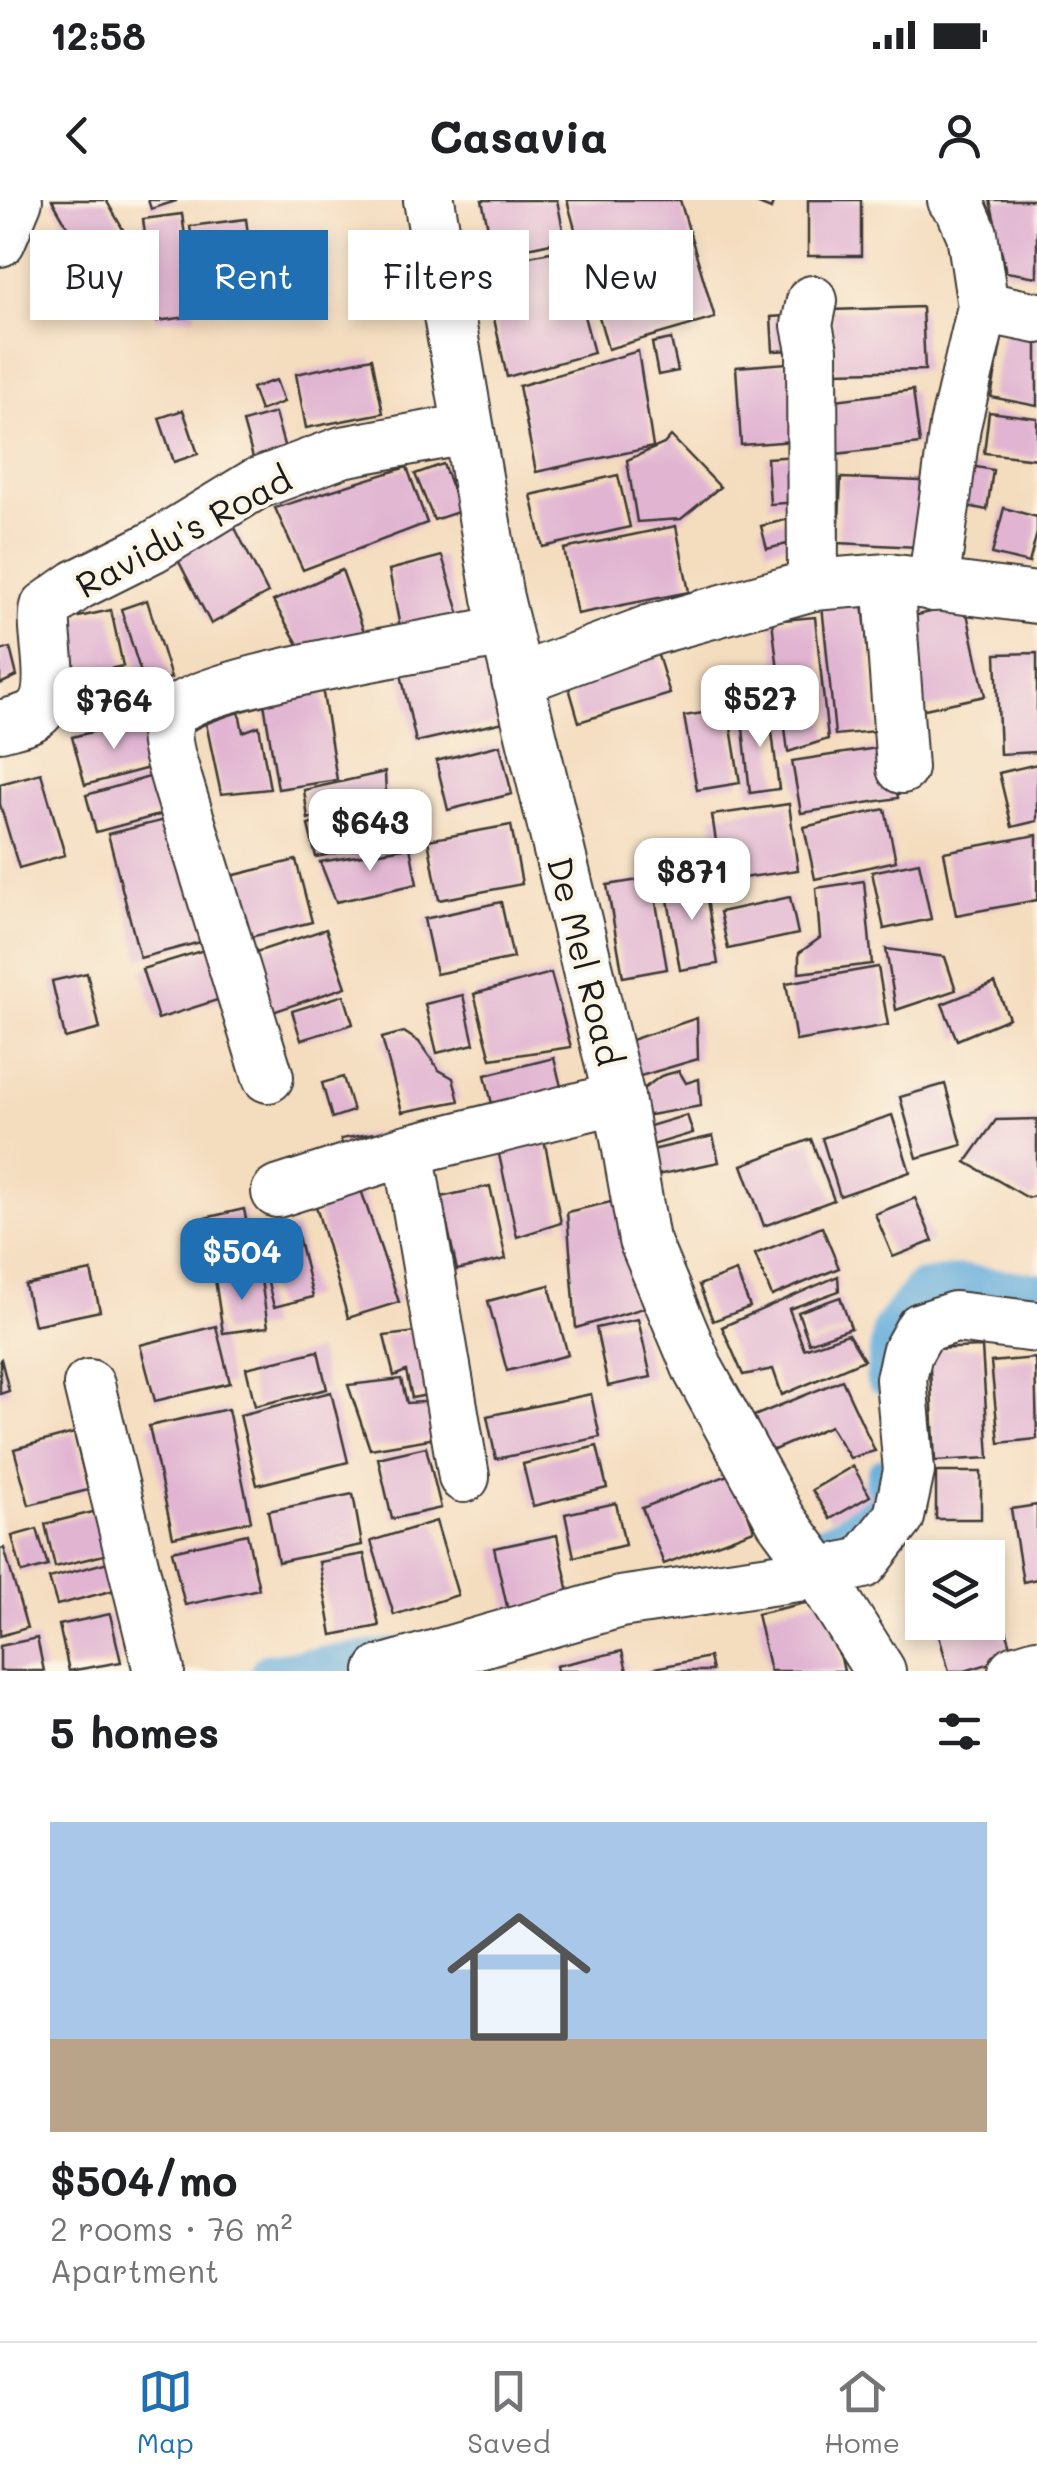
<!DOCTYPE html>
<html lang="en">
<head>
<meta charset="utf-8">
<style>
  :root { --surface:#fff; --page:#f2f2f2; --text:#202124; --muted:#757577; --line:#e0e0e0; --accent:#1f6fb2 }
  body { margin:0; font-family:Mali,sans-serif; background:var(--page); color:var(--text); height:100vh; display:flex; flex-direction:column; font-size:38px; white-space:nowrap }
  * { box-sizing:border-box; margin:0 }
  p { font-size:32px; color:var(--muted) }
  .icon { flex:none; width:55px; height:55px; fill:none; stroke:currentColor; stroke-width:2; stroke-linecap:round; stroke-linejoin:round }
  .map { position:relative; height:1471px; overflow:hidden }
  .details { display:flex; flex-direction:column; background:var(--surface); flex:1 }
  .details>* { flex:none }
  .top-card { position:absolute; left:30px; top:30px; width:978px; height:90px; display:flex; gap:20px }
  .buttons { position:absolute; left:905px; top:1340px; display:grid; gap:20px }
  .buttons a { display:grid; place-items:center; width:100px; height:100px; border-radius:0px; background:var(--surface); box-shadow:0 5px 15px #0003; font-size:50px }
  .price { position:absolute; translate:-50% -85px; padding:0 22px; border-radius:20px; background:#fff; color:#222; font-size:32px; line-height:65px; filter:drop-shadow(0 2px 5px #0008) }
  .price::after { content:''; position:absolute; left:50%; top:60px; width:30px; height:22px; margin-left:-15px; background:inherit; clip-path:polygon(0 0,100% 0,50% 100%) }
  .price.on { background:var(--accent); color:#fff }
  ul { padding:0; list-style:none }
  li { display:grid; align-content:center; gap:20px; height:530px; padding:0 50px }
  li+li { border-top:2px solid var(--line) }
  li span { display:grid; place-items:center; height:310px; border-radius:0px; color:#555 }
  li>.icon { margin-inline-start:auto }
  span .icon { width:180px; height:180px; fill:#fffc; stroke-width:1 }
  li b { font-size:42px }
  h2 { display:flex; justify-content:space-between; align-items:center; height:120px; padding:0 50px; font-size:42px }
  .chip { padding:0 35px; border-radius:0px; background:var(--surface); box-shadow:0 5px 15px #0003; font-size:35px; line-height:90px }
  .chip.on { background:var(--accent); color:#fff }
  .status { display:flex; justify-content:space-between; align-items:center; height:70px; padding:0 50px; background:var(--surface); direction:ltr }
  .status svg { height:28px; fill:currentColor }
  header { display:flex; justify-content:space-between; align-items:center; height:130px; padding:0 50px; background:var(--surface); font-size:45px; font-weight:700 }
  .dock { display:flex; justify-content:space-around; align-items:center; height:140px; border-top:2px solid var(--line); background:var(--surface); font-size:28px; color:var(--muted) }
  .dock a { display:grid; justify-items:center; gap:5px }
  .dock .on { color:var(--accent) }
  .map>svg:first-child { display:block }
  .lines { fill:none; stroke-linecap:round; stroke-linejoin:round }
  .canal { stroke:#64acdb; stroke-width:35 }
  .building { fill:#e1b5d2 }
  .minor-casing { stroke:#3c3934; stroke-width:54 }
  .minor { stroke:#fff; stroke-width:50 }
  .labels { text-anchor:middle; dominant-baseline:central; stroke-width:8; stroke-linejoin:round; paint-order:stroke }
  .street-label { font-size:35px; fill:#1c1c1c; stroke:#fcf5e5 }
</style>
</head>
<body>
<div class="status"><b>12:58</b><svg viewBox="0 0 49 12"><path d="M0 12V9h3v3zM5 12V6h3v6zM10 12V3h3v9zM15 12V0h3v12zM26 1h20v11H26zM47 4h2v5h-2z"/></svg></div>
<header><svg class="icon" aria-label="back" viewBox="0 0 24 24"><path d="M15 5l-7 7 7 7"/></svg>Casavia<svg class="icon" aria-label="person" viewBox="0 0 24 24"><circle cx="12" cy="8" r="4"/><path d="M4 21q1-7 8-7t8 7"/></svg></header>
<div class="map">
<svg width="1037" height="1471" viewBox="0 0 1037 1471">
  <rect width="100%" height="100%" fill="#fcf5e5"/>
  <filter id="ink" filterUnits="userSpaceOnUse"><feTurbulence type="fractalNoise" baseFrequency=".01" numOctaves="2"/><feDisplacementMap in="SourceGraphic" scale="20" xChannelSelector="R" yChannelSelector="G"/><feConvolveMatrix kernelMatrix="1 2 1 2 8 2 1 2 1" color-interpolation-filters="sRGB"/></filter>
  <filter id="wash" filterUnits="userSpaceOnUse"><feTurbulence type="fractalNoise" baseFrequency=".0048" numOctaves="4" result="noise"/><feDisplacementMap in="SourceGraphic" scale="40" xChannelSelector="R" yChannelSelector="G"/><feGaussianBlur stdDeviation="2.25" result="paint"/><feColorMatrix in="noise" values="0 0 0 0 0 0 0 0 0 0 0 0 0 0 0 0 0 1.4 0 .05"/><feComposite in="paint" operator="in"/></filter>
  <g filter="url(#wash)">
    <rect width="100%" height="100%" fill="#f4dcbe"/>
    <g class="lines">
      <g class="canal">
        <path d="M883,1178L890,1128L921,1088L961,1082L1037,1090"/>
        <path d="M784,1361L843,1334L878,1309L884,1275"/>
        <path d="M268,1471L405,1454"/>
      </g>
    </g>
    <g id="blocks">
      <g class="building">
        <path d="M52,0H106L125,33L85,57Z"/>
        <path d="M148,0H176V1L151,9Z"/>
        <path d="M482,0H557L565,40L494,55Z"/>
        <path d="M567,0H680L715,118L608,149Z"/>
        <path d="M749,0H774L771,9Z"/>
        <rect x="808" y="0" width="53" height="56"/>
        <path d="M990,0H1037V77L1006,72Z"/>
        <path d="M182,14L196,116L156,121L143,19Z"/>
        <path d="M246,19L256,95L200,102L190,26Z"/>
        <path d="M566,49L594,153L507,177L482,65Z"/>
        <path d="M922,107L925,170L835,172L832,110Z"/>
        <path d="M798,115L800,150L773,151L771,117Z"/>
        <path d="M1003,132L1037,138V206L991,197Z"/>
        <path d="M671,139L678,171L658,175L652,143Z"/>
        <path d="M638,151L653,247L536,272L519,186Z"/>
        <path d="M372,158L383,213L306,228L296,174Z"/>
        <path d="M801,162L807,240L741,245L736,167Z"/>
        <path d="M276,180L284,202L260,211L252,188Z"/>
        <path d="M913,190L920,244L827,255L820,202Z"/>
        <path d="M183,210L198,254L174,262L159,218Z"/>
        <path d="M989,212L1037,218V259L984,253Z"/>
        <path d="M275,213L287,256L255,265L243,222Z"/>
        <path d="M671,236L720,287L681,319L637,322L627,260L664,244Z"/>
        <path d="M798,256L801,302L770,304L767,258Z"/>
        <path d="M443,264L461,311L434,320L415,274Z"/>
        <path d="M960,264L993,270L987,310L952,303Z"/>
        <path d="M407,267L427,323L303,370L275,308Z"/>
        <path d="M618,275L630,327L543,347L531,295Z"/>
        <path d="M841,278L921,281L918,347L838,343Z"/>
        <path d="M1004,308L1037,317V333L1029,363L992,354Z"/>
        <path d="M789,319L795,342L767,349L761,326Z"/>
        <path d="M233,324L268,393L211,424L175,354Z"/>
        <path d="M676,326L689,392L577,414L564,349Z"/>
        <path d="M442,356L460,416L400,427L389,370Z"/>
        <path d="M342,370L367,440L306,458L273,401Z"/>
        <path d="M147,400L171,478L145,486L121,409Z"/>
        <path d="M863,402L876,531L835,535L822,405Z"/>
        <path d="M965,404L985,496L920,510L900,419Z"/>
        <path d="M111,410L123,466L72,477L60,421Z"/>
        <path d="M815,417L828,539L788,552L772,421Z"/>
        <path d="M10,448L17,476L0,484V451Z"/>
        <path d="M656,449L670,494L579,522L566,477Z"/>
        <path d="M492,453L508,521L416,542L401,474Z"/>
        <path d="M1037,453V552L1000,554L996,454Z"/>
        <path d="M321,481L337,580L278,589L262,491Z"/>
        <path d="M238,507L243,532L259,526L270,589L221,594L204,514Z"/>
        <path d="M769,507L779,589L750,593L741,510Z"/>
        <path d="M728,509L740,583L697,590L684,516Z"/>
        <path d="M144,519L156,566L85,585L72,537Z"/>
        <path d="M500,545L512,594L448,610L436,561Z"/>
        <path d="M890,546L898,598L801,613L792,561Z"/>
        <path d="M1037,564V621L1012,627L999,573Z"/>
        <path d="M385,572L386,596L308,619L304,590Z"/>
        <path d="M41,573L65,655L19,668L0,604V584Z"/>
        <path d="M163,573L174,611L96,632L86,595Z"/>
        <path d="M398,598L406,639L316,657L308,625Z"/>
        <path d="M789,604L798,670L722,681L712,615Z"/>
        <path d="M885,609L896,661L815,679L804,627Z"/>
        <path d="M177,617L208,740L140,758L108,634Z"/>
        <path d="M511,625L522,684L439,700L428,640Z"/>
        <path d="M1037,635V700L956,715L944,652Z"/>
        <path d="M410,647L417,684L336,702L320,662Z"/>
        <path d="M296,660L312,722L242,739L227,677Z"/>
        <path d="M919,662L931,719L884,729L872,672Z"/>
        <path d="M703,676L718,764L680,770L665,682Z"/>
        <path d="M652,678L667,769L623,777L607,685Z"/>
        <path d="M864,681L872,764L799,773V753L820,738L816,688Z"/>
        <path d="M790,697L798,734L728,749L720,712Z"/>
        <path d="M501,702L513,758L436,774L424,719Z"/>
        <path d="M326,729L346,787L273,812L253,753Z"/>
        <path d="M217,746L233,795L158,819L142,769Z"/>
        <path d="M886,749L945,757L956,790L896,810Z"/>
        <path d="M878,767L888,825L796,841L786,783Z"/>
        <path d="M87,773L100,829L65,838L52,781Z"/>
        <path d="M551,773L571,847L491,859L474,794Z"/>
        <path d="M995,783L1009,818L957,840L942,804Z"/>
        <path d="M344,795L353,824L301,840L292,811Z"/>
        <path d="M463,795L474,844L437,853L425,804Z"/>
        <path d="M697,818L698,859L627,880L622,843Z"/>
        <path d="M404,832L419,842L439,870L453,878L459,901L402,912L382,838Z"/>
        <path d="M554,858L564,899L495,916L485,875Z"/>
        <path d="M679,871L686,883L699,879L701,906L633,918L632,891L643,889L661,876Z"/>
        <path d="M343,877L353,911L332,918L322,883Z"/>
        <path d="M945,884L962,945L917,958L900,897Z"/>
        <path d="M687,915L693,933L639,949L633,931Z"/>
        <path d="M892,915L910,972L840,996L822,938Z"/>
        <path d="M1037,919V995L1028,998L966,962L996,920Z"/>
        <path d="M374,933L378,954L344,960L341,939Z"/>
        <path d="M713,936L719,962L657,975L652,950Z"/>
        <path d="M544,939L561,1023L517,1037L498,950Z"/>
        <path d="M811,939L834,1000L764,1026L742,965Z"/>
        <path d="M359,984L399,1102L348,1118L314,999Z"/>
        <path d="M490,986L506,1059L457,1070L441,997Z"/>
        <path d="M915,998L933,1041L893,1057L875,1014Z"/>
        <path d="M624,999L654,1105L576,1128L567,1012Z"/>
        <path d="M244,1009L248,1030L200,1040L196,1020Z"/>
        <path d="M822,1027L839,1068L772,1096L755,1054Z"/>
        <path d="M296,1028L313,1097L274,1107L257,1038Z"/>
        <path d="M247,1035L253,1065L208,1073L202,1043Z"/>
        <path d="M91,1071L100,1111L34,1125L25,1085Z"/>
        <path d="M736,1071L750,1107L713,1121L699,1085Z"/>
        <path d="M260,1073L268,1127L223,1133L215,1079Z"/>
        <path d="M838,1076L839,1091L789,1109L804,1149L848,1134L864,1160L782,1195L773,1169L743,1175L722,1127Z"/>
        <path d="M549,1085L568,1155L507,1171L488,1101Z"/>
        <path d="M840,1097L851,1128L809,1143L798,1112Z"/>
        <path d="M638,1119L651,1177L608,1186L596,1128Z"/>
        <path d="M216,1126L230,1183L155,1201L140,1145Z"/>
        <path d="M424,1131L442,1192L412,1198L406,1171L394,1176L384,1136Z"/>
        <path d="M982,1147L989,1258L935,1261L929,1149Z"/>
        <path d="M318,1151L327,1189L255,1206L246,1168Z"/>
        <path d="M1035,1158L1037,1239L999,1243L991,1162Z"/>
        <path d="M1,1159L9,1191L0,1194V1160Z"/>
        <path d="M401,1179L407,1203L440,1201L442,1237L370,1249L348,1185Z"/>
        <path d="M842,1180L875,1251L850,1258L830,1226L769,1252L754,1216Z"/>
        <path d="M331,1192L348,1262L257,1285L240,1215Z"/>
        <path d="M591,1194L600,1237L496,1259L487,1216Z"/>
        <path d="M228,1209L251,1321L173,1337L149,1226Z"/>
        <path d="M74,1233L88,1290L29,1305L14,1249Z"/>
        <path d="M597,1246L607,1288L533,1306L523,1264Z"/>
        <path d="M426,1247L441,1308L392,1319L378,1258Z"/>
        <path d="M853,1266L870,1296L830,1319L812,1290Z"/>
        <rect x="936" y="1272" width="45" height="47"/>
        <path d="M733,1273L754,1330L664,1364L642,1308Z"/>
        <path d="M353,1294L362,1345L278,1362L268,1311Z"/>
        <path d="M616,1303L625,1345L574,1357L565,1314Z"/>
        <path d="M1037,1305V1379L1023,1382L1011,1309Z"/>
        <path d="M105,1309L116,1352L55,1367L45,1324Z"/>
        <path d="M436,1321L458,1395L394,1415L371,1341Z"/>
        <path d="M37,1329L48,1366L22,1373L12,1336Z"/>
        <path d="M247,1334L259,1389L185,1405L172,1351Z"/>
        <path d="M557,1335L570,1398L508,1411L494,1348Z"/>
        <path d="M4,1348L27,1428L0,1436V1349Z"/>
        <path d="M364,1354L379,1426L332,1435L319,1362Z"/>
        <path d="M119,1359L126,1387L57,1405L49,1378Z"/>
        <path d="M988,1370L1014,1456L965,1471H949L935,1422H988Z"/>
        <path d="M827,1398L844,1471H770L757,1414Z"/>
        <path d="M110,1414L121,1462L69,1471L59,1425Z"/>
        <path d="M37,1438L44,1471H0V1446Z"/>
        <path d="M622,1451L627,1471H557L556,1466Z"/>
        <path d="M709,1457L712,1471H650V1469Z"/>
      </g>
    </g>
  </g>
  <g filter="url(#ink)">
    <use href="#blocks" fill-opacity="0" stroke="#3c3934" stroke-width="2.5"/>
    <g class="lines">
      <defs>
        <g id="minor">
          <path d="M429,0L498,398L619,898L644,1040L699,1171L781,1320L809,1358L880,1471"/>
          <path d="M0,41L17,0"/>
          <path d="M812,101L807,125L812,150L813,385"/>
          <path d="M983,107L1037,118"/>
          <path d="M888,379L902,568"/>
          <path d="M933,386L955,226L983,107L972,34L959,4L953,0"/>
          <path d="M517,480L651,430L813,385L888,379L1037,398"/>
          <path d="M0,526C10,523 22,521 32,516C64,498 39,436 46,407L77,385L153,347L256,284L342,252L467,229"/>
          <path d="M268,877L177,581C172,561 159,534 172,515C196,481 451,442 505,431"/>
          <path d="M408,950L464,1277"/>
          <path d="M277,992L408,950L619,898"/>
          <path d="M89,1185L159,1471"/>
          <path d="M381,1471L620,1402L818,1373L863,1363L899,1317L909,1271L901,1179L907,1153L921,1128L955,1117L1037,1127"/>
          <path d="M1014,1471L1037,1464"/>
        </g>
      </defs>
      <use href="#minor" class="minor-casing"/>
      <use href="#minor" class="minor"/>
    </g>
  </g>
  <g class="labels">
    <g class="street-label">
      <text transform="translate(183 331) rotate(-28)">Ravidu's Road</text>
      <text transform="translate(586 761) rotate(76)">De Mel Road</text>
    </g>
  </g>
</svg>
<div class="buttons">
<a><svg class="icon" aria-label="layers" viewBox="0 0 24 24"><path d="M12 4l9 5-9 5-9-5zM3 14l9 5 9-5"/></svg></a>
</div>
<b class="price" style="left:760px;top:550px">$527</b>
<b class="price" style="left:114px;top:552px">$764</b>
<b class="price" style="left:370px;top:674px">$643</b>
<b class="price" style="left:692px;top:723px">$871</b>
<b class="price on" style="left:242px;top:1103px">$504</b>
<div class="top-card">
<a class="chip">Buy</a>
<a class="chip on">Rent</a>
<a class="chip">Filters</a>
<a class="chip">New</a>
</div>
</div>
<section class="details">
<h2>5 homes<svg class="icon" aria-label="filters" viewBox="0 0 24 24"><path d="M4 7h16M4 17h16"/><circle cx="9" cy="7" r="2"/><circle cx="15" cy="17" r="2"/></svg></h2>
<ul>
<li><span style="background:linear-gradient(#a9c7e8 70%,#b9a48a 0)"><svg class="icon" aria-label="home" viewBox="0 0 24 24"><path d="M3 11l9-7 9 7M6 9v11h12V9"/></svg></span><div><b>$504/mo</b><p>2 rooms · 76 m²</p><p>Apartment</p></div></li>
</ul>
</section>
<nav class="dock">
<a class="on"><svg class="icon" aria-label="map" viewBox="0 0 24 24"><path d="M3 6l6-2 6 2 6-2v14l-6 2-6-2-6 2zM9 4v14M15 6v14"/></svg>Map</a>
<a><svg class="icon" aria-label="saved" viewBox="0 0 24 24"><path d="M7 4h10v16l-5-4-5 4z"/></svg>Saved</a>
<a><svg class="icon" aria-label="home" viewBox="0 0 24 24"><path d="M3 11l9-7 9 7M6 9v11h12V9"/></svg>Home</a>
</nav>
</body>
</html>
